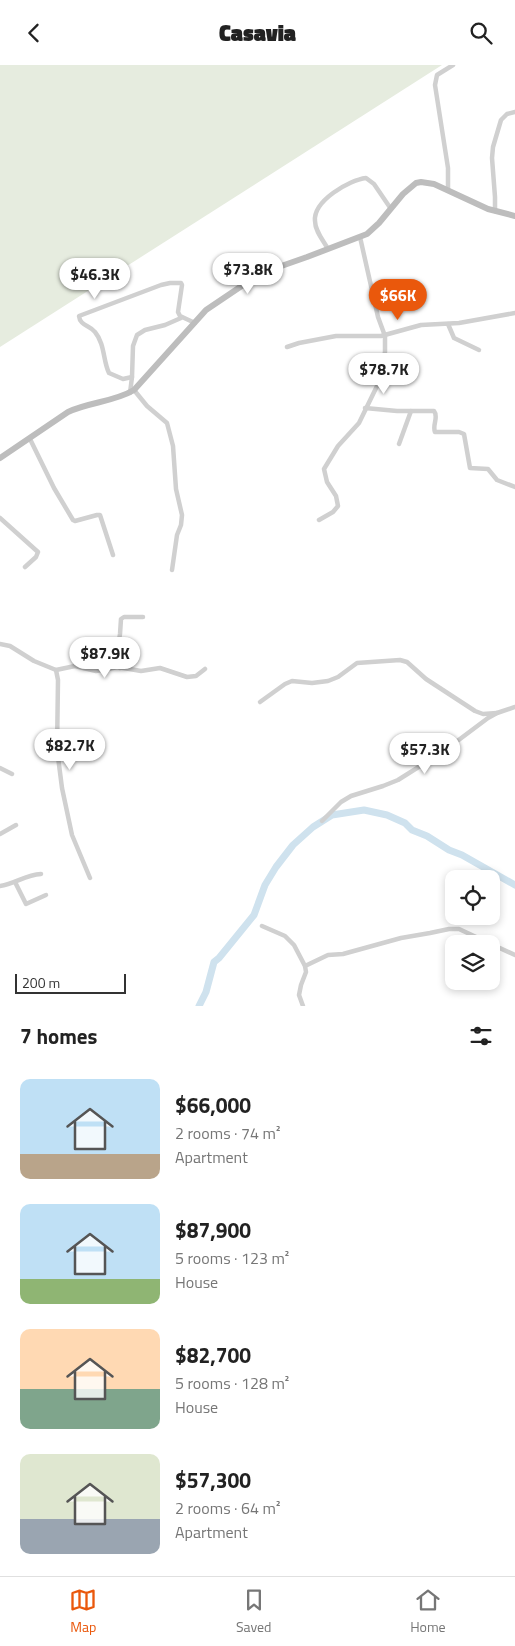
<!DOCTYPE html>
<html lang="en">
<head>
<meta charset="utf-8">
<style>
  :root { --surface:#fff; --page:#f2f2f2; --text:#222; --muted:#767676; --line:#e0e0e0; --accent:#ea580c }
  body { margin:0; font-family:"Titillium Web",sans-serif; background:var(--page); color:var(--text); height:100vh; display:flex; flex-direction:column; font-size:19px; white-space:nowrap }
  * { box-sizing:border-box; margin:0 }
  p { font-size:16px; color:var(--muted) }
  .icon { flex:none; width:28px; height:28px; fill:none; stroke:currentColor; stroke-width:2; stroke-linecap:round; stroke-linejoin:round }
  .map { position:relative; height:941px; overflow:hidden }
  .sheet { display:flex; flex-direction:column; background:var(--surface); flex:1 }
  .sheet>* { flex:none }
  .controls { position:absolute; left:445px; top:805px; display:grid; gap:10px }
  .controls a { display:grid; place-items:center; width:55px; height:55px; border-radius:10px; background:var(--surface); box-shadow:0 2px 8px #0003; font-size:25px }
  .scale { position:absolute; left:15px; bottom:12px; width:111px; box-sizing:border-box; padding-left:5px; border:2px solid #333; border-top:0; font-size:14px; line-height:18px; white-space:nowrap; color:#333; -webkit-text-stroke:4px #fff; paint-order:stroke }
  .price { position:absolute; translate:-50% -42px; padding:0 11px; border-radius:18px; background:#fff; color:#222; font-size:16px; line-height:32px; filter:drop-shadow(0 1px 2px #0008) }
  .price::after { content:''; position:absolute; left:50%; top:30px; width:15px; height:11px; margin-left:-8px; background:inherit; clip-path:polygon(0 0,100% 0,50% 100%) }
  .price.active { background:var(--accent); color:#fff }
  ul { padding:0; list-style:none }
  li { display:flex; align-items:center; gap:15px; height:125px; padding:0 20px }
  li span { display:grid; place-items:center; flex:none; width:140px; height:100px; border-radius:10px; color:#555 }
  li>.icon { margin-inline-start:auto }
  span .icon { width:60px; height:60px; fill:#fffc; stroke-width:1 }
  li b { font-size:21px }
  h2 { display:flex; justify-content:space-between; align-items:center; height:60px; padding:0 20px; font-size:21px }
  header { display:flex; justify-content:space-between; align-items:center; height:65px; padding:0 20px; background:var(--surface); font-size:22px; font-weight:800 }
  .menu { display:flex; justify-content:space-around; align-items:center; height:70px; border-top:1px solid var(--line); background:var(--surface); font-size:14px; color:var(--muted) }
  .menu a { display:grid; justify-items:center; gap:2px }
  .menu .active { color:var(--accent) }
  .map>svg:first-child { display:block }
  .green { fill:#e6ecdf }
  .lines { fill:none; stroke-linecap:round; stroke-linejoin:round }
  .river { stroke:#cfe2ee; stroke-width:7 }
  .street { stroke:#d0d0d0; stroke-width:4.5 }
  .secondary { stroke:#bdbdbd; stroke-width:6 }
</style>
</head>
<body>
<header><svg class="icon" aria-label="back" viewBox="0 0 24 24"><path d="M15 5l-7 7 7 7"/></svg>Casavia<svg class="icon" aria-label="search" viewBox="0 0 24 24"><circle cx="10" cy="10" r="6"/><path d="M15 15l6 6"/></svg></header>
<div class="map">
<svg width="515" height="941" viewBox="0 0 515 941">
  <rect width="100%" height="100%" fill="#fff"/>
  <path class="green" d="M0,0H442L0,282Z"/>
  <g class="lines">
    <path class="river" d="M199,941L206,927L214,897L219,893L254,850L265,820L276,802L293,780L313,762L332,750L364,745L387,750L405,758L412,765L427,771L449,785L462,790L515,820"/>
    <g class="street">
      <path d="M448,125V103L435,20L437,10L453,0"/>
      <path d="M495,146V132L492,93L493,82L501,55L507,49L515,47"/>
      <path d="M328,184C323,175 315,166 315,156C313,136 349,115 366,113L374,119L391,144"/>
      <path d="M448,259L454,273L479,285"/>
      <path d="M287,282L299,278L336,271H381L421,260L459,258L515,248"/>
      <path d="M132,312L123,314L109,308C103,296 105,279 95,267C90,260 80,261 79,251L161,220L170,218H181L182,220L178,247L180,251L195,258"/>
      <path d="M134,325L147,341L167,358L173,381L176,424L182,450L181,460L177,470L172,505"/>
      <path d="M130,328L132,312L133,281L137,270L145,265L165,260L181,253"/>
      <path d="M365,343L397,346H434C439,352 432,360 435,367H459L464,369L470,403L488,404L497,415L515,422"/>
      <path d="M30,374L54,423L73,455L75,456L97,450H100L113,490"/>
      <path d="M399,379L411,346"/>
      <path d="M0,453L38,487L36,492L25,502"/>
      <path d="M319,455L333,447L338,441L336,431L327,417L324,404L338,381L359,358L378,319L385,287V271L378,252L360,172"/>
      <path d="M0,579L10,581L34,596L56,605L75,601L96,606L118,602L141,606L160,603L187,612L196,611L205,604"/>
      <path d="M120,603L121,599L118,581L120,569L121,554L124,552H143"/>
      <path d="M56,605L58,615L57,684L62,723L72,770L90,813"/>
      <path d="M260,637L285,619L292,616L312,618L328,616L338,612L357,598L400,595L407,597L426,614L475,646L483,649L497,648"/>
      <path d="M0,703L12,709"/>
      <path d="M322,756L341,737L351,731L383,721L398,715L444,686L488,653L497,648L515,642"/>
      <path d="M0,769L16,760"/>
      <path d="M15,817L26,839L46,830"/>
      <path d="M0,821C15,819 25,810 41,809"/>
      <path d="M262,861L285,871L294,880L305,901L306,907L301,920L299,930L303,941"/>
      <path d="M491,879L515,890"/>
      <path d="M305,901L328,890L343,889L401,873L430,868L449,864H459L491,879"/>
    </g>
    <path class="secondary" d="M0,393L68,347C89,337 114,337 134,325L206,245L249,216L270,205L307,192L367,169L379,158L403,129L416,118L421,117L434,119L488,144L515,151"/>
  </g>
</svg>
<div class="controls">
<a><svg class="icon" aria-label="locate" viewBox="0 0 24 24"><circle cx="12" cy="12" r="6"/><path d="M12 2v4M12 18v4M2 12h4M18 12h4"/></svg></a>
<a><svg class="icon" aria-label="layers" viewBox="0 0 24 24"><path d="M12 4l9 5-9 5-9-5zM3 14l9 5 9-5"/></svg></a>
</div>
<div class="scale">200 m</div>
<b class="price" style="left:248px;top:230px">$73.8K</b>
<b class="price" style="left:95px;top:235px">$46.3K</b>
<b class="price active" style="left:398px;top:256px">$66K</b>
<b class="price" style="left:384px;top:330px">$78.7K</b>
<b class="price" style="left:105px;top:614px">$87.9K</b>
<b class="price" style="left:70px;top:706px">$82.7K</b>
<b class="price" style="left:425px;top:710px">$57.3K</b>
</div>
<section class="sheet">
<h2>7 homes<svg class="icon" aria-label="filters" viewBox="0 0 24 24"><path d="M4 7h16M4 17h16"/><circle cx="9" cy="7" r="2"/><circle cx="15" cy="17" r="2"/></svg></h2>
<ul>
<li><span style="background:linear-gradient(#bfe0f5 75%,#b9a48a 0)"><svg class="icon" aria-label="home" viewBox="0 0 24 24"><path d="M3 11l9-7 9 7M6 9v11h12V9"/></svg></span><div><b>$66,000</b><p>2 rooms · 74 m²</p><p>Apartment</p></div></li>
<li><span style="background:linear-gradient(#bfe0f5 75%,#8fb573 0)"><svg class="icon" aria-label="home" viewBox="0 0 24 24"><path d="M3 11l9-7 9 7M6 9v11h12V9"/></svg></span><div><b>$87,900</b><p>5 rooms · 123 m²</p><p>House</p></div></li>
<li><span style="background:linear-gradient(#ffd9b3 60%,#7fa58c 0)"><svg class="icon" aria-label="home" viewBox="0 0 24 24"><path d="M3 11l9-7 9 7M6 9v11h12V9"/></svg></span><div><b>$82,700</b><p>5 rooms · 128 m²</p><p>House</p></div></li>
<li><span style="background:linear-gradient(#dfe7d0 65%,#9aa5b1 0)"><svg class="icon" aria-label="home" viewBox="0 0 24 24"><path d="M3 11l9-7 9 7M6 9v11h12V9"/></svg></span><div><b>$57,300</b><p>2 rooms · 64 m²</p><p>Apartment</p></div></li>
</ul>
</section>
<nav class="menu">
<a class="active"><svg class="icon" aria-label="map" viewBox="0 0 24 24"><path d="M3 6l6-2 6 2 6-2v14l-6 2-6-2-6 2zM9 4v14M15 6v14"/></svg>Map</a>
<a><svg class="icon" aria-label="saved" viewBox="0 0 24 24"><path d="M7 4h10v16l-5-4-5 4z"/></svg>Saved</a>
<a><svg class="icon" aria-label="home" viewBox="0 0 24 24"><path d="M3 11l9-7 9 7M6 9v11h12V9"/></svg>Home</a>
</nav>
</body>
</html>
